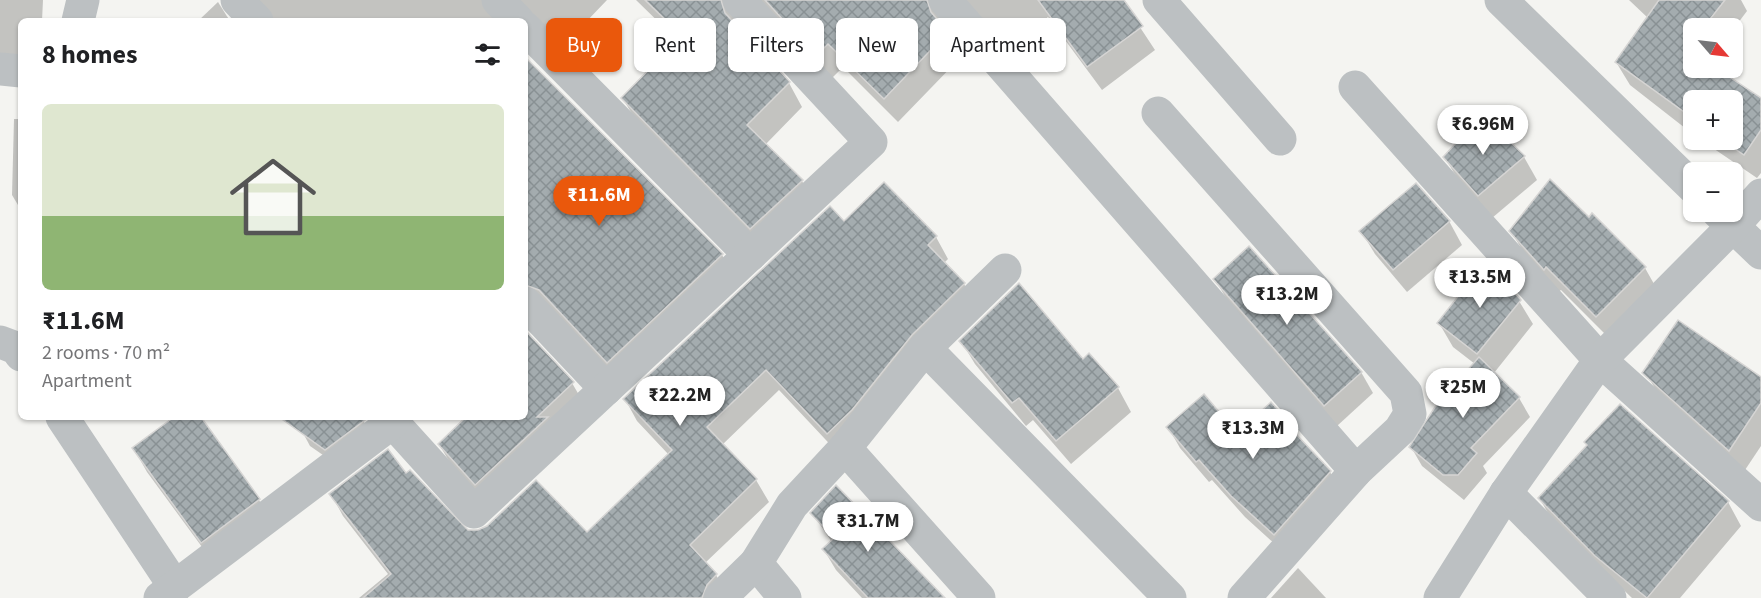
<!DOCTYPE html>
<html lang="en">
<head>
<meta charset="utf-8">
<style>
  :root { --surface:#fff; --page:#f2f2f2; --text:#202124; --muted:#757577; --accent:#ea580c }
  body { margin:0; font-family:"Source Sans 3",sans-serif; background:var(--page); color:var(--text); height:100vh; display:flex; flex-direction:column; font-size:22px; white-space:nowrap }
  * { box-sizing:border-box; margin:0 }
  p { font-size:20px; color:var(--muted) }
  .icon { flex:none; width:33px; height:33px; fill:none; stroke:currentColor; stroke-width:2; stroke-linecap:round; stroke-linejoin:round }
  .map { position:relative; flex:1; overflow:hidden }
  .drawer { position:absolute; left:18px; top:18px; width:510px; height:402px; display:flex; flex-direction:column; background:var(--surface); border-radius:9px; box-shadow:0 2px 4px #0004 }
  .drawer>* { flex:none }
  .top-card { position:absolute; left:546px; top:18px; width:570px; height:54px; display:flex; gap:12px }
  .needle { width:39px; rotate:118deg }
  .tools { position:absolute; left:1683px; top:18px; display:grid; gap:12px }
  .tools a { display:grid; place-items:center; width:60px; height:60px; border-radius:9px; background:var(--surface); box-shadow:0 2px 4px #0004; font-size:30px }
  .price { position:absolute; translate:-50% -51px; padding:0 14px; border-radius:21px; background:#fff; color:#222; font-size:20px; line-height:39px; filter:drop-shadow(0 2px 3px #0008) }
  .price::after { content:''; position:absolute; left:50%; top:36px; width:18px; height:14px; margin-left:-9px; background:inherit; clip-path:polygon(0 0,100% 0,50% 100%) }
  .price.on { background:var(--accent); color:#fff }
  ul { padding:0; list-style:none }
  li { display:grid; align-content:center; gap:12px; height:318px; padding:0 24px }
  li span { display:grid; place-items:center; height:186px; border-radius:9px; color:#555 }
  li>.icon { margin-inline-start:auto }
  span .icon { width:108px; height:108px; fill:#fffc; stroke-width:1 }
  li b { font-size:26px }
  h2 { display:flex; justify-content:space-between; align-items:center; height:72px; padding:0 24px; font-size:26px }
  .chip { padding:0 21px; border-radius:9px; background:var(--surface); box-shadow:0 2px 4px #0004; font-size:21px; line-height:54px }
  .chip.on { background:var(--accent); color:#fff }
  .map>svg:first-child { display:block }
  .shadow { fill:#0003 }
  .building { fill:url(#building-cross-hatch); stroke:#d6d5d4; stroke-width:1.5 }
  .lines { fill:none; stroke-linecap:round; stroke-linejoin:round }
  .minor { stroke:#bcc0c2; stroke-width:33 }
</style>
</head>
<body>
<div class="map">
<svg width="1761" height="598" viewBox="0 0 1761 598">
  <defs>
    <pattern id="building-cross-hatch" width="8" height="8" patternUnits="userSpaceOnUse" patternTransform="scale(1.5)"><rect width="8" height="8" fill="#a4acaf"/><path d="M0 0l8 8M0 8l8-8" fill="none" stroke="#899194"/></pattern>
  </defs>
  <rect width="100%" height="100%" fill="#f4f4f1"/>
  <g class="shadow">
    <path d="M0,0H43L42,21H21V59L0,58Z"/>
    <path d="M250,0H607L562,47L499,10L493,21H276Z"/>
    <path d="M636,0H1122L1155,50L1102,90L1048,17L1010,52L940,18V24L961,57L898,122L843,67L831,79L739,11L734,24L789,83L802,107L765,145L802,181L815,205L765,252L637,122L623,99L678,41Z"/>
    <path d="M1629,0H1741L1747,11L1732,31V28H1694V68H1713L1761,100V173L1757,178L1701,140H1732V100H1694V135L1630,85L1616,62L1648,18Z"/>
    <path d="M218,2L230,21H198Z"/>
    <path d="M525,59L722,255L735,279L621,385L525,314Z"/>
    <path d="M14,119H21V210L12,195Z"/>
    <path d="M1524,157L1537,180L1492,218L1459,181L1445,158Z"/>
    <path d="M1449,221L1462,245L1407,292L1375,254L1361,231Z"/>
    <path d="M844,223L936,237L948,259L944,263L964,284L976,305L840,455L779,390L722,445L756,480L769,502L705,563L716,575L728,598H359L388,574L343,516L331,494L406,476L468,531L586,534L669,455L637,421L625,399Z"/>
    <path d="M1511,231L1645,268L1658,291L1610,339L1561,290L1558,292L1525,255Z"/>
    <path d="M1215,279L1361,372L1373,393L1337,426L1227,300Z"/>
    <path d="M1519,301L1533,324L1494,373L1519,398L1530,417L1483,466L1487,473L1464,500L1422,466L1411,447L1475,364L1453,347L1439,323Z"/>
    <path d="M525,332L572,383L586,407L490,508L453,468L439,444L468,417H525Z"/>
    <path d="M961,341L1082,361L1118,388L1131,412L1071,464L1033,420L1026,426L975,364Z"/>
    <path d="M1648,377L1761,379V446L1743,473L1662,400Z"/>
    <path d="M1270,404L1330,472L1342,493L1287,555L1245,517L1212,480L1209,482L1180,448L1168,427L1237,435Z"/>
    <path d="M1621,406L1728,502L1741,526L1680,598H1632L1553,522L1540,499L1588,447L1586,443Z"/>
    <path d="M177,417H199L259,500L272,523L216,566L147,472L134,449Z"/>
    <path d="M314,417H361L371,433L333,462L310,446L303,433Z"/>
    <path d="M812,513L938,598H862L836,570L824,550L832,542Z"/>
    <path d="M1298,568L1326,598H1271Z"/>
  </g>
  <g class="building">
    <path d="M645,0H721L725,13L790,82L747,125L803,180L750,229L621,98L682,36Z"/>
    <path d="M765,0H927L931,12L948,32L884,99L828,44L816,56Z"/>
    <path d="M1038,0H1124L1143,26L1087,67Z"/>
    <path d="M1659,0H1725L1703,28H1694V42L1688,49L1694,52V68H1716L1761,98V130L1744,155L1722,140H1732V100H1694V119L1615,62Z"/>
    <path d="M525,57L723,254L607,363L539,290L525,285Z"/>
    <path d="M1482,115L1525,156L1478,196L1443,157Z"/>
    <path d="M1550,179L1589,217L1592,213L1646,267L1596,317L1546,267L1544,270L1509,231Z"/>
    <path d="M884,182L937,236L928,245L965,283L912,335L852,410L827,434L766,370L707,427L757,479L690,545L717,574L707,585L702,598H363L391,574L329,494L388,449L406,473L410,470L468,530H478L487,526L536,480L587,532L672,450L623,399L830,206L844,221Z"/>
    <path d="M1416,183L1450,221L1393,270L1359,231Z"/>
    <path d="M1249,246L1362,372L1324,406L1213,279Z"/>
    <path d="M1486,261L1521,300L1477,354L1437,323Z"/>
    <path d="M1019,283L1083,359L1089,353L1119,387L1056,441L1019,398L1012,403L959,341Z"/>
    <path d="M1678,320L1761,377V403L1729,451L1642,373Z"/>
    <path d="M525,330L574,382L537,417H548L475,485L438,444L466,417H525Z"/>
    <path d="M1479,357L1520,397L1471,448L1477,453L1458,475H1443L1409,447L1435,407Z"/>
    <path d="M1204,394L1237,433L1271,402L1297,432L1295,433L1331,471L1274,535L1231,496L1199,460L1196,462L1166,427Z"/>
    <path d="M1620,404L1729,501L1647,598L1595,556L1538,498L1587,445L1584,442Z"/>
    <path d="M174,417H201L260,499L201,543L132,448Z"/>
    <path d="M279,417H363L365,420L325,450Z"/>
    <path d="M836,485L945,598H868L822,549L834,538L810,513Z"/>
  </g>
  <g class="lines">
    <g class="minor">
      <path d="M237,0L257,21"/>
      <path d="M498,0L518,21"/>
      <path d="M945,0L1356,471"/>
      <path d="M1159,0L1280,139"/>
      <path d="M1501,0L1694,188"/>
      <path d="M78,21L83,0"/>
      <path d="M525,28L750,255"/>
      <path d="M0,69L21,71"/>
      <path d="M1355,87L1600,360L1761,505"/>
      <path d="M1158,113L1406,393L1410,414L1400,430L1356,471L1244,598"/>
      <path d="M1718,212L1761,253"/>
      <path d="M525,303L606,389"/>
      <path d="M0,342L16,348L21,355"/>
      <path d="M925,348L1170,598"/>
      <path d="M62,417L175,587"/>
      <path d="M388,417L474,512L871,142L739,0"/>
      <path d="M845,448L979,598"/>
      <path d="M1506,493L1610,598"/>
      <path d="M756,563L785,598"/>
      <path d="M160,598L393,422"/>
      <path d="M720,598L756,563L792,505L845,448L925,348L1005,270"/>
      <path d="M1440,598L1506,493L1600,360L1733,226L1761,195"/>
    </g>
  </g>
</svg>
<div class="tools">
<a><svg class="needle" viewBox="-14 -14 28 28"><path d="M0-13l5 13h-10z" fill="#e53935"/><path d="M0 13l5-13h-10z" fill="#757577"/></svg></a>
<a>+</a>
<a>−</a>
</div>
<b class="price" style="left:1483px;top:156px">₹6.96M</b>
<b class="price on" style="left:599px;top:227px">₹11.6M</b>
<b class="price" style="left:1480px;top:309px">₹13.5M</b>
<b class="price" style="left:1287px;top:326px">₹13.2M</b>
<b class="price" style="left:1463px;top:419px">₹25M</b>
<b class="price" style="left:680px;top:427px">₹22.2M</b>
<b class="price" style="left:1253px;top:460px">₹13.3M</b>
<b class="price" style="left:868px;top:553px">₹31.7M</b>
<div class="top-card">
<a class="chip on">Buy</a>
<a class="chip">Rent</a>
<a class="chip">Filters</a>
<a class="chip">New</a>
<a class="chip">Apartment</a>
</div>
<section class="drawer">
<h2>8 homes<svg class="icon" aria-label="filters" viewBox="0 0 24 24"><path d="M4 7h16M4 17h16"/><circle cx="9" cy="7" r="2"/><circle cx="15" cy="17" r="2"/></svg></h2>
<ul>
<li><span style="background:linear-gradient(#dfe7d0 60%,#8fb573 0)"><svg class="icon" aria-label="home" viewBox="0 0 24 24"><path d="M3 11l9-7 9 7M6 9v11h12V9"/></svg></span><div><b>₹11.6M</b><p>2 rooms · 70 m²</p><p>Apartment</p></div></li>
</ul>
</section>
</div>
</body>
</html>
